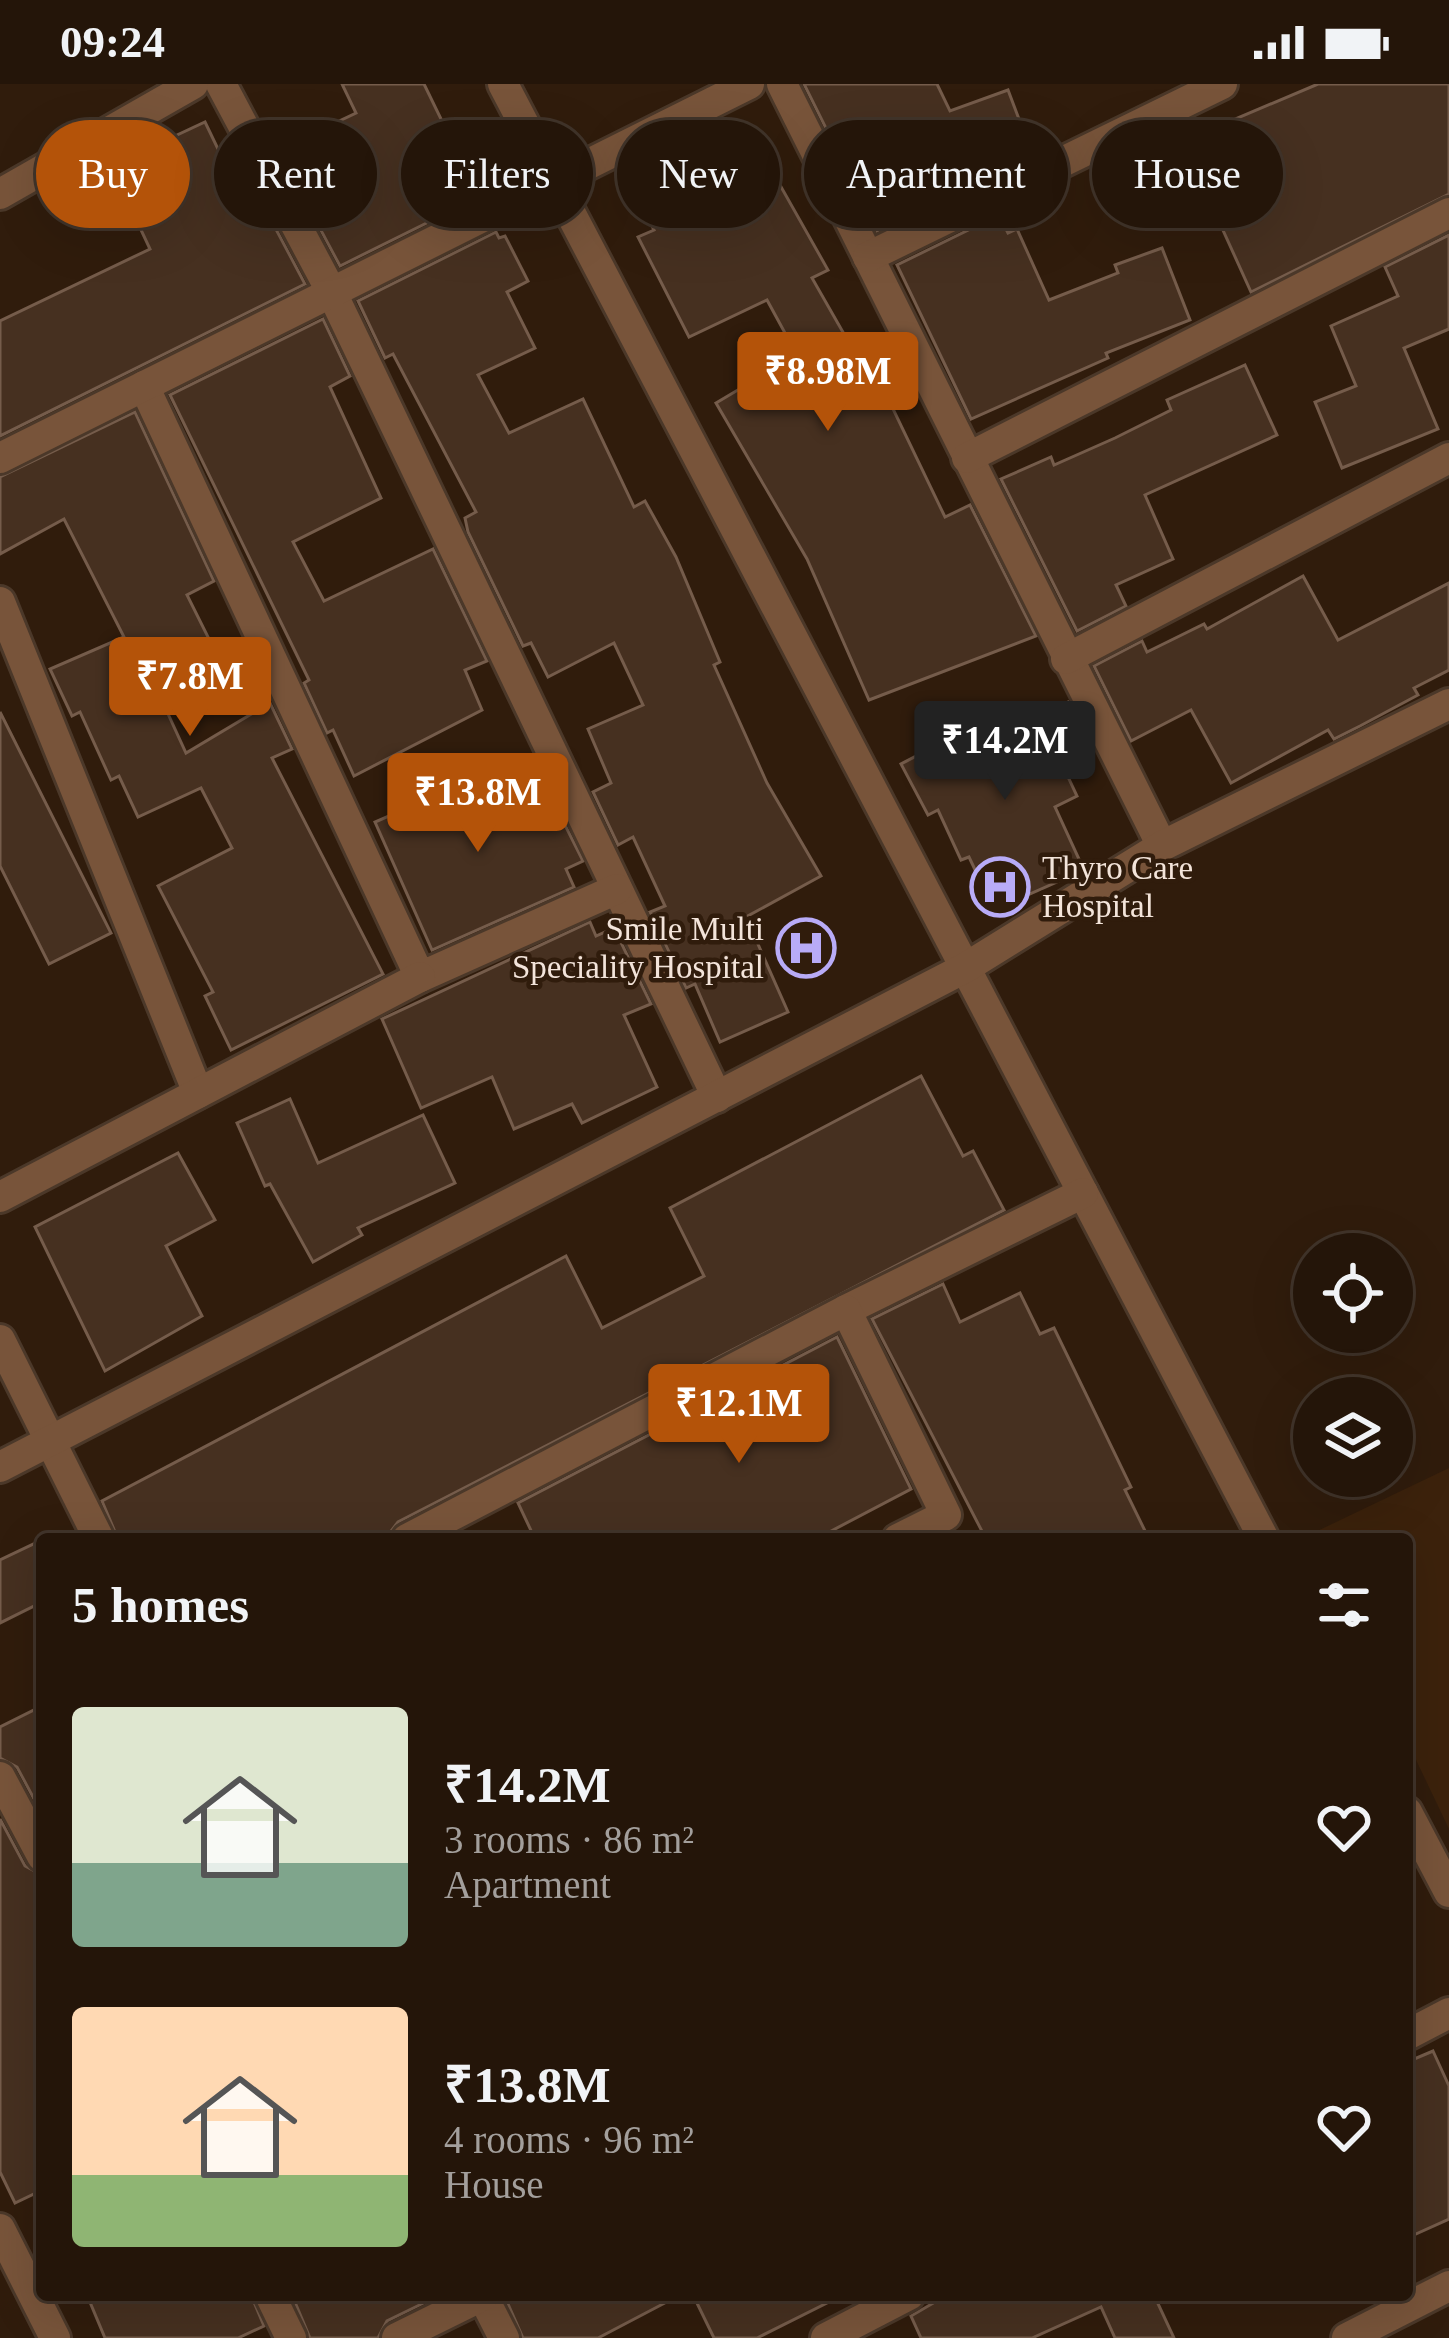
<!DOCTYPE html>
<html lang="en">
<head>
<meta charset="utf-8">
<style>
  :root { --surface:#241509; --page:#302217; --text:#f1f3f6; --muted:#a39f9c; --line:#41342a; --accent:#b45309 }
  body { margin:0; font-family:Georgia,serif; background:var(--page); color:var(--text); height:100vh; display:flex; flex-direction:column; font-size:45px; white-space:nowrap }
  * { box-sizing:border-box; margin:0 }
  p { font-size:39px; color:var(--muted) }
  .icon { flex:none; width:66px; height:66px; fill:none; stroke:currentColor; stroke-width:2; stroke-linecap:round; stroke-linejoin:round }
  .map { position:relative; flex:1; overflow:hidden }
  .side { position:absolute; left:36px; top:1449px; width:1377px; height:768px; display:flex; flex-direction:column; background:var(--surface); border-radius:12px; box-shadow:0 12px 48px #0002,0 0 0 3px var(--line) }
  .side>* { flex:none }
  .guide { position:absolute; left:36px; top:36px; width:1377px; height:108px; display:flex; gap:24px }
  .buttons { position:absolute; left:1293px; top:1149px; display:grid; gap:24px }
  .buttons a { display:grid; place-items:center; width:120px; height:120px; border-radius:50%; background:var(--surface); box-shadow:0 12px 48px #0002,0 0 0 3px var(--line); font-size:60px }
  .price { position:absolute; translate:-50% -102px; padding:0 27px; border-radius:12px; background:var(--accent); color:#fff; font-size:39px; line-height:78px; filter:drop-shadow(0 3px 6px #0008) }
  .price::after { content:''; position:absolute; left:50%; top:72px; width:36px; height:27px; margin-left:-18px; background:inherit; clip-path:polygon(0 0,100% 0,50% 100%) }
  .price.selected { background:#222; color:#fff }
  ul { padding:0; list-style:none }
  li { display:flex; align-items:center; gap:36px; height:300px; padding:0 36px }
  li span { display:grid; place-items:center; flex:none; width:336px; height:240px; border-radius:12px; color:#555 }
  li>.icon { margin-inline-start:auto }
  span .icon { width:144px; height:144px; fill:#fffc; stroke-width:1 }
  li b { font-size:51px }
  h2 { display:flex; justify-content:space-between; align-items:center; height:144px; padding:0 36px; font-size:51px }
  .tag { padding:0 42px; border-radius:54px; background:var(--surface); box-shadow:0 12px 48px #0002,0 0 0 3px var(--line); font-size:42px; line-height:108px }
  .tag.selected { background:var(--accent); color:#fff }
  .status { display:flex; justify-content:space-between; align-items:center; height:84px; padding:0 60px; background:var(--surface); direction:ltr }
  .status svg { height:33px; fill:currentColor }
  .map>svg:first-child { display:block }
  .built { fill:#3c220c }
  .building { fill:#463020; stroke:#755c4b; stroke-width:3 }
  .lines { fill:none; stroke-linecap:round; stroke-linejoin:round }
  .minor-casing { stroke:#4b3829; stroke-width:36 }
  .minor { stroke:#78543a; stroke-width:30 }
  .labels { text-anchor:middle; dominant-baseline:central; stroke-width:9; stroke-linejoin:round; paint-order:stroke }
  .poi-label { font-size:33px; fill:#f3e4da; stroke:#301c0c; text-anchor:start }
</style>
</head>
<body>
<div class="status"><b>09:24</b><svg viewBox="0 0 49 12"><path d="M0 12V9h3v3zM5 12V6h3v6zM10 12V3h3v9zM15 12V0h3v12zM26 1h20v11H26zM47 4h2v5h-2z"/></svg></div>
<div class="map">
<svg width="1449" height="2254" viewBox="0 0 1449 2254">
  <rect width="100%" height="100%" fill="#301c0c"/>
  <path class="built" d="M1449,1384V1745L1407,1657V1455L1309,1451Z"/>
  <g class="building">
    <path d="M342,0H424L479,113L340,182L278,66L356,29Z"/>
    <path d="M804,0H937L950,27L1008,6L1031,67L978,87L982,95L877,147Z"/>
    <path d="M1318,0H1449V110L1251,208L1188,69L1232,49L1228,38Z"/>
    <path d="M205,38L230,90L243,83L305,200L0,352V237L150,165L111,82Z"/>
    <path d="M716,38L753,116L780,101L828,186L812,194L848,257L858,252L945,433L970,421L1036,552L869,616L807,475L716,319L797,271L767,216L689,253L638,153L654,146L632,103L688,74L680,56Z"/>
    <path d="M999,131L1008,149L1017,145L1049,216L1118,189L1115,181L1162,164L1190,236L1106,269L1108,274L971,335L897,181Z"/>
    <path d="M496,148L499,154L505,152L528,197L507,208L535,264L478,291L509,349L583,315L634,423L645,417L676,473L720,578L714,581L767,699L821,792L746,833L788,928L720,958L695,900L686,904L650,828L665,822L633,753L618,761L593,708L611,699L588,645L643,621L614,559L548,593L531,559L523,562L468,448L465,434L476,428L393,270L385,274L358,217Z"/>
    <path d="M1449,151V245L1404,264L1438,345L1342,384L1315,318L1356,302L1331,242L1398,212L1385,183Z"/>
    <path d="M323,235L350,292L330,303L381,414L293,458L324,517L433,465L487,577L465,586L482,626L354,692L333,646L327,649L304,599L309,596L170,311Z"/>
    <path d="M1245,281L1277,351L1145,411L1173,475L1116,501L1126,522L1077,547L1001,395L1051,373L1054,381L1115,354L1171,326L1167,316Z"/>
    <path d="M135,328L214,497L187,511L215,567L153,597L186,669L270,619L292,665L272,674L383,890L231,966L205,912L213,908L158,802L232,764L201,704L138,733L119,692L111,696L80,628L72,632L50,585L124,553L64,435L0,470V393Z"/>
    <path d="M1303,492L1338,556L1449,499V586L1414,604L1418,611L1360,642L1334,655L1328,646L1231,699L1191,626L1131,657L1094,582L1142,557L1147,568L1204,540L1207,545Z"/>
    <path d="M1068,618L1084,649L1054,663L1077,712L1055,723L1084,786L994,826L969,773L961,776L938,726L928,731L901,680L968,645L977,663Z"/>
    <path d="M0,628L111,849L49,880L0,782Z"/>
    <path d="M506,681L514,698L524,693L542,732L557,725L583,777L566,785L574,803L432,866L375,738Z"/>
    <path d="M590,838L596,852L614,844L651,920L624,931L657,1003L582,1039L572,1020L514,1045L492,993L421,1024L382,935Z"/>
    <path d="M921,992L963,1072L973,1067L1004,1126L398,1438L385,1455H118L102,1417L566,1172L602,1244L704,1192L670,1124Z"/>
    <path d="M290,1015L318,1079L423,1031L455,1099L358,1144L362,1151L313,1178L270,1100L265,1102L237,1039Z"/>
    <path d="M178,1069L215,1136L166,1162L202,1232L105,1287L35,1143Z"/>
    <path d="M943,1200L960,1238L1020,1209L1040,1250L1054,1244L1131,1403L1125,1406L1149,1455H986L872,1235Z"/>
    <path d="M837,1253L911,1405L816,1455H535L518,1419Z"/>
    <path d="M42,1456V1518L0,1539V1476Z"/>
    <path d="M42,1622V1730L17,1683L0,1674V1643Z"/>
    <path d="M0,1735L25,1782L42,1791V2106L15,2119L0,2088Z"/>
    <path d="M1433,1967L1449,2002V2135L1407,2154V1978Z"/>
    <path d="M87,2211H251L264,2242L238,2254H105Z"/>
    <path d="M292,2211H440L387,2237L378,2254H310Z"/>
    <path d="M504,2211H680L598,2254H523Z"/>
    <path d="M693,2211H843L757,2254H714Z"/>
    <path d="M947,2211H1154L1174,2254H1115L1101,2223L1032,2254H921L911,2232Z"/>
  </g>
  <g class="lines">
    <defs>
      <g id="minor">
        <path d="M221,0L331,207L717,1013"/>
        <path d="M503,0L1264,1455"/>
        <path d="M782,0L1162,762"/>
        <path d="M0,110L193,0"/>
        <path d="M868,173L1222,0"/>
        <path d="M144,302L420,893L617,805"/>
        <path d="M0,374L749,0"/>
        <path d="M967,374L1449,129"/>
        <path d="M0,518L198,1009"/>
        <path d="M1066,575L1449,374"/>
        <path d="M0,1113L420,893"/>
        <path d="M846,1226L1083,1109"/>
        <path d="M0,1256L99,1455"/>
        <path d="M0,1383L965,884L1162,762L1449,620"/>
        <path d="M407,1455L846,1226L946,1431L898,1455"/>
        <path d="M0,1693L42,1772"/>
        <path d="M1407,1728L1449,1808"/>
        <path d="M1407,1951L1449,1929"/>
        <path d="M0,2145L55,2254"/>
        <path d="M270,2211L291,2254"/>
        <path d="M482,2211L504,2254"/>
        <path d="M397,2254L484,2211"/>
        <path d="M826,2254L909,2211"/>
        <path d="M1347,2254L1449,2202"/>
      </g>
    </defs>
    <use href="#minor" class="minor-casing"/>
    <use href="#minor" class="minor"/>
  </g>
  <defs>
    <symbol id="hospital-ring" viewBox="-11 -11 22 22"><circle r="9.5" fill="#301c0c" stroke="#b8abf7" stroke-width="1.5"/><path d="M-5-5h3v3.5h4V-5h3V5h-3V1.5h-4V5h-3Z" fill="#b8abf7"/></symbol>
  </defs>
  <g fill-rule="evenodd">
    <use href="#hospital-ring" x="967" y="770" width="66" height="66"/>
    <use href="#hospital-ring" x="773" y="831" width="66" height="66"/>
  </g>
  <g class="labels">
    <g class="poi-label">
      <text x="1042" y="784">Thyro Care<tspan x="1042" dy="38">Hospital</tspan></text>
      <text x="764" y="845" text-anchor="end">Smile Multi<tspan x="764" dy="38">Speciality Hospital</tspan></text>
    </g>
  </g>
</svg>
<div class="buttons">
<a><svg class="icon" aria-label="locate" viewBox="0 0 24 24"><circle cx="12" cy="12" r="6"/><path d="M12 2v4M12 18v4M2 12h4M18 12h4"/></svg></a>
<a><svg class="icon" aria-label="layers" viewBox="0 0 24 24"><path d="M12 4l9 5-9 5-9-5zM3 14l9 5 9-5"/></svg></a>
</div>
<b class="price" style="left:828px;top:350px">₹8.98M</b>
<b class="price" style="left:190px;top:655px">₹7.8M</b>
<b class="price selected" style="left:1005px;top:719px">₹14.2M</b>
<b class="price" style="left:478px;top:771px">₹13.8M</b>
<b class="price" style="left:739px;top:1382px">₹12.1M</b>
<div class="guide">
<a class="tag selected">Buy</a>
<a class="tag">Rent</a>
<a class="tag">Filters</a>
<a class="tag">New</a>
<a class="tag">Apartment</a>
<a class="tag">House</a>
</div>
<section class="side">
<h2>5 homes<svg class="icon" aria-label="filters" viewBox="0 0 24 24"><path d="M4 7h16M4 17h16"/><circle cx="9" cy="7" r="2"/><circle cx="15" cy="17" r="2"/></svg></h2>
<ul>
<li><span style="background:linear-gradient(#dfe7d0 65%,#7fa58c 0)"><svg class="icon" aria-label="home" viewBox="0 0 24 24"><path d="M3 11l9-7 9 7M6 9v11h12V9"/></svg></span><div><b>₹14.2M</b><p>3 rooms · 86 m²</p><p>Apartment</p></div><svg class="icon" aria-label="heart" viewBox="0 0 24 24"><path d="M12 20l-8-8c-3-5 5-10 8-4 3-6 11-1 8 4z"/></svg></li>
<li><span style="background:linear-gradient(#ffd9b3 70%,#8fb573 0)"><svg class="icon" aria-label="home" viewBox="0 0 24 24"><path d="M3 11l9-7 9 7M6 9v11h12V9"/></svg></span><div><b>₹13.8M</b><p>4 rooms · 96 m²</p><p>House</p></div><svg class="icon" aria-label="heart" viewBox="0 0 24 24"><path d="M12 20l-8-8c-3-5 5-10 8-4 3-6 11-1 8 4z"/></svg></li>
</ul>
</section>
</div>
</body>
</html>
